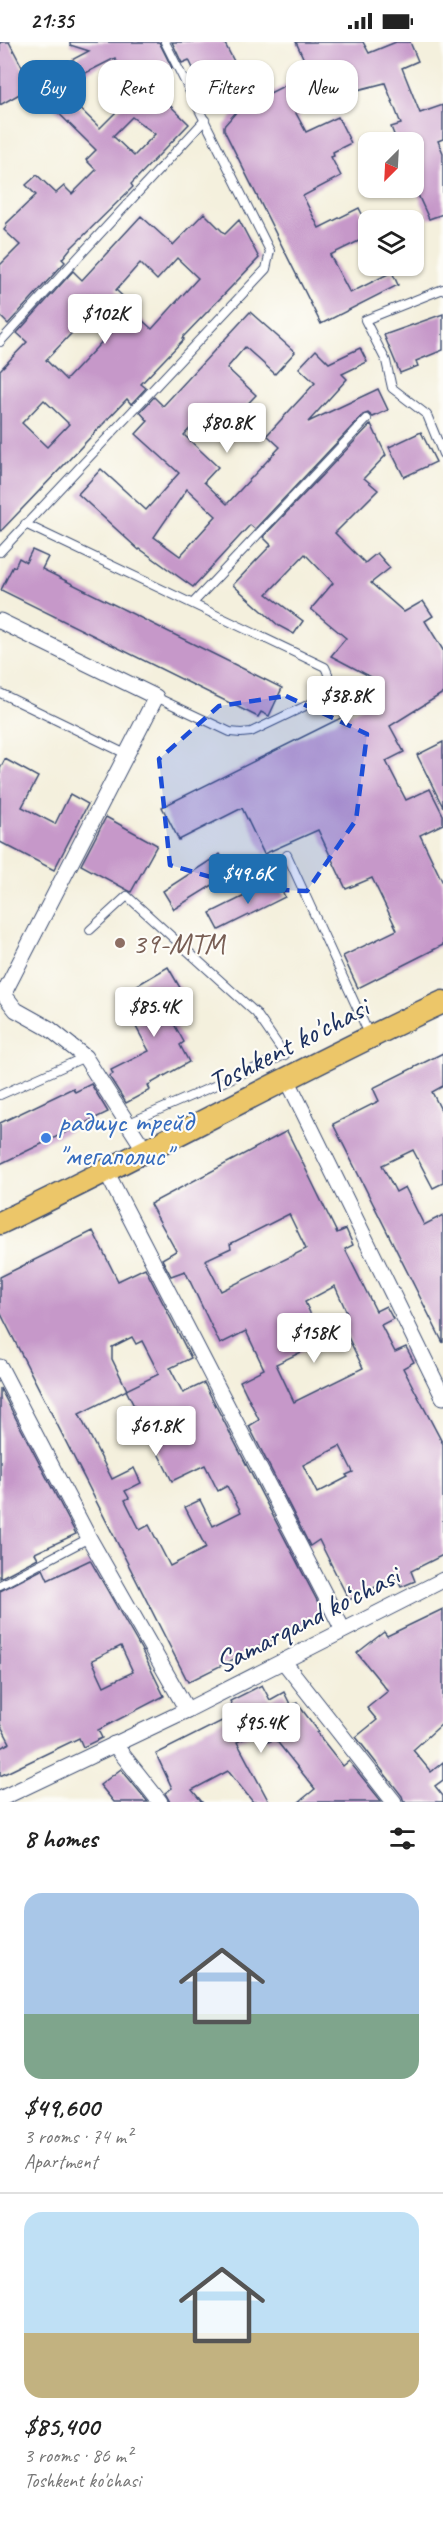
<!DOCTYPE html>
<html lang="en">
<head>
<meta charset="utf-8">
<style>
  :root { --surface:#fff; --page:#f6f6f6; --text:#222; --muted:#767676; --line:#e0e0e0; --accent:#1f6fb2 }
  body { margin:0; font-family:Caveat,sans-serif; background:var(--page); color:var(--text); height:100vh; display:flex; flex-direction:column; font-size:22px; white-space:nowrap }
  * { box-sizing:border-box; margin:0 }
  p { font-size:20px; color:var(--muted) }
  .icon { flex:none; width:33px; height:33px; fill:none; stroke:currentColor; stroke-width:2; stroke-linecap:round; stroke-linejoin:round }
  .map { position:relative; height:1760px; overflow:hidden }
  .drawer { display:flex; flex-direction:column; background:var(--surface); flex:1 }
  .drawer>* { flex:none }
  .banner { position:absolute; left:18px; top:18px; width:408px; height:54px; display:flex; gap:12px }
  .needle { width:39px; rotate:204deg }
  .fabs { position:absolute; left:358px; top:90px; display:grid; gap:12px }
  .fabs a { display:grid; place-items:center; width:66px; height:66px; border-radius:12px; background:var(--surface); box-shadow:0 2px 4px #0004; font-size:30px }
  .price { position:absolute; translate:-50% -51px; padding:0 14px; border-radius:6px; background:#fff; color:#222; font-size:20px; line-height:39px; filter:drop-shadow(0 2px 3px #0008) }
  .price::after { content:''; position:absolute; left:50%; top:36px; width:18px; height:14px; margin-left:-9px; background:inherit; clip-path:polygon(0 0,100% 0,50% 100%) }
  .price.current { background:var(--accent); color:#fff }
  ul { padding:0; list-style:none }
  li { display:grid; align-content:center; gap:12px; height:318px; padding:0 24px }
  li+li { border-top:2px solid var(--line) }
  li span { display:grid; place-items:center; height:186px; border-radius:18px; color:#555 }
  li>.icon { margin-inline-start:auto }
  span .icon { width:108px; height:108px; fill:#fffc; stroke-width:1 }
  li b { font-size:26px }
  h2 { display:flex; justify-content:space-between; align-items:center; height:72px; padding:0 24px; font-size:26px }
  .chip { padding:0 21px; border-radius:18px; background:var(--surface); box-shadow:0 2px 4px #0004; font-size:21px; line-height:54px }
  .chip.current { background:var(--accent); color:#fff }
  .status { display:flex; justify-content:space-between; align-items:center; height:42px; padding:0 30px; background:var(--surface); direction:ltr }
  .status svg { height:16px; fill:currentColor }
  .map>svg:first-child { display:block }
  .building { fill:#c698c9; fill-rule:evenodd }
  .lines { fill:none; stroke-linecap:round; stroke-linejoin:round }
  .service-casing { stroke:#3c4c71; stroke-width:10 }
  .minor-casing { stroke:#3c4c71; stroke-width:17 }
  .primary-casing { stroke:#3c4c71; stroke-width:25 }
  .service { stroke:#fff; stroke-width:8 }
  .minor { stroke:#fff; stroke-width:15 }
  .primary { stroke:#ecc669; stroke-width:22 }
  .marked { fill:#1d4ed8; fill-opacity:0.2; stroke:#1d4ed8; stroke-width:4.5; stroke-dasharray:12 8; stroke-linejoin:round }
  .education-dot { fill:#8d6e63; stroke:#fdfcf7; stroke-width:2 }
  .shop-dot { fill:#3f7fe0; stroke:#fdfcf7; stroke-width:2 }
  .labels { text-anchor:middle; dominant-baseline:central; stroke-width:4.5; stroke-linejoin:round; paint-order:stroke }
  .education-label { font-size:30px; fill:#785e54; stroke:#fdfcf7; text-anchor:start }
  .street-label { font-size:30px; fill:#1b2f5e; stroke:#fdfcf7 }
  .shop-label { font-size:30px; fill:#366cbe; stroke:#fdfcf7; text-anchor:start }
</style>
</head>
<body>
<div class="status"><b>21:35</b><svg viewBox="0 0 49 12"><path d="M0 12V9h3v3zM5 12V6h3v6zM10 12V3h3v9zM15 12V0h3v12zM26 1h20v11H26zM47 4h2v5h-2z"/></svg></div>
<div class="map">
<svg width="443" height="1760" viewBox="0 0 443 1760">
  <rect width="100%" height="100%" fill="#fdfcf7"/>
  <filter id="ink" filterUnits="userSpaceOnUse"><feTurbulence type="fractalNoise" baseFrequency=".0167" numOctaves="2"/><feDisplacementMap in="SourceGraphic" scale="12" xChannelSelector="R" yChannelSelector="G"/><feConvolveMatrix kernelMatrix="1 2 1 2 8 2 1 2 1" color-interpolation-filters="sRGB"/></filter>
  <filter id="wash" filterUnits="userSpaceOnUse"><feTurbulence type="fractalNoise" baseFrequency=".008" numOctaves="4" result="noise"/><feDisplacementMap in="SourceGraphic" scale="24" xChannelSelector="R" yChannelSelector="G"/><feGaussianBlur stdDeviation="1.35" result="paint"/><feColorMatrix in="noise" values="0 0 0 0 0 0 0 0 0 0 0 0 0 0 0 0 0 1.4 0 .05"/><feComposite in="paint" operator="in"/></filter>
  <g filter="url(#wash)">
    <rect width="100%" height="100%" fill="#f4f0dd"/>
    <g id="blocks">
      <g class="building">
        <path d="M0,0H9L30,40L89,9L70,3V0H159L172,26L146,40L189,82L131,142L133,145L70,207L62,217L65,220L8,282L0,274V223L20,203L4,188L7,184L6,182L36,153L26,143L37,133L56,151L64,144L72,152L96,128L86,118L96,108L32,45L0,63ZM115,16L134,52L100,86L58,45ZM132,75L155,92L134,114L113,94Z"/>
        <path d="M172,0H224L240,31L210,61L189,18L182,21Z"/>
        <path d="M296,0H363L369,11L396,0H410L418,19L402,26L420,71L443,63V97L438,99L443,111V172L429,177L414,144V100H397L391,85L401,82L385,41L322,57L316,44L289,58L306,90L338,75L351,101L333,110L334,114L331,115L341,134L303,154L319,186L359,166L369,186V194L330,213L350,251L392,230L398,243L321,282L224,88V84L251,53L254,59L310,31Z"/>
        <path d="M204,171L225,192L239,178L259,216L182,296L184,297L141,342L146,346L131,362L127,357L0,490V328L27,300L17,291L73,229L82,238L141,174L173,203ZM177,216L198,236L152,287L131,268L134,265L116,248L140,221L157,238ZM92,270L112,289L66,338L46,318ZM44,358L69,382L47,405L22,381Z"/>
        <path d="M250,270L295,310L275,332L245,305L227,326L256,353L239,371L242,374L228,389L206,369L184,393L218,425L204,440L227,462L280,405L267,393L315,341L299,326L316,308L329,321L360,306L367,320L342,332L347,337L308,380L378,347L388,368L373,375L368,371L363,373L255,487L250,483L193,545L140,507L139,508L78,452L101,427L146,468L179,431L136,392L148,379L140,370L154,355L163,364ZM187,447L216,474L180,514L154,495Z"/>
        <path d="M443,272V308L416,319L418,324L400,331L384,293Z"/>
        <path d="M371,382L386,413L364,436L378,448L335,491L365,521L377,511L390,526L371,541L404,570L423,559L433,574L425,579L443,608V651L390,684L404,710L386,719L406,758L430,747L443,773V782L420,793L443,841V903L358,946L343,914L397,888L372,836L346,847L318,788L264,812L242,766L179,798L162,765L365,664L356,647L375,637L331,614L346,596L311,567L333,541L305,512L267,552L303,579L294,592L279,584L233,543L271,503L263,495Z"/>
        <path d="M421,390L436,420L404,435L389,405Z"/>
        <path d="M32,508L48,515L42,527L282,646L269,674L261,670L258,675L1,548L13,524L15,525L19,516L26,520Z"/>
        <path d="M443,700V765L417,713Z"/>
        <path d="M5,717L38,735L22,765L55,782L70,752L88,762L54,828L0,800V727Z"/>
        <path d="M106,775L157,803L131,850L81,823Z"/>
        <path d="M220,812L232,831L174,867L163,849Z"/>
        <path d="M277,838L285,855L219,888L210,871Z"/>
        <path d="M168,925L186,956L170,965L175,973L170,975L184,1000L180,1003L189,1020L148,1043L150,1048L126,1061L109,1034L113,1032L111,1028L149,1009L135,983L151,974L134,945Z"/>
        <path d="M443,1011V1044L432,1050L443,1072V1141L433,1146L413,1108L382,1123L396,1150L405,1145L424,1183L443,1173V1301L333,1082L379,1059L373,1046Z"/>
        <path d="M91,1042L108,1070L0,1122V1081L73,1046L75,1050Z"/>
        <path d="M287,1089L337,1191L346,1187L353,1203L345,1207L376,1269L386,1264L393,1277L381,1283L395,1310L406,1305L414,1320L403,1326L443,1402V1513L411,1529L415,1539L401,1545L396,1535L349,1558L319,1498L310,1504L249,1384L259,1378L240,1339L264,1327L246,1289L220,1302L185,1229L171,1234L162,1217L176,1209L150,1162ZM289,1172L306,1207L221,1249L205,1218L231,1206L230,1202ZM335,1244L347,1271L317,1286L305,1260ZM345,1289L363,1326L294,1360L276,1322ZM340,1404L353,1430L346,1433L348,1435L317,1451L303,1423Z"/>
        <path d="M93,1189L118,1239L145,1226L191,1316L170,1326L183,1351L204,1341L324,1572L188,1640L0,1270V1235ZM132,1295L136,1302L142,1299L159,1332L126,1348L172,1439L205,1423L218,1449L227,1444L241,1470L213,1484L200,1458L185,1465L206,1506L170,1524L149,1483L140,1488L125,1458L129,1456L125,1449L141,1441L134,1426L112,1437L79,1372L127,1348L112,1317V1305Z"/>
        <path d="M0,1346L76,1492L35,1511L38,1516L0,1536Z"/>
        <path d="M90,1518L141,1607L164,1654L98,1688L102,1696L83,1705L79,1696L0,1734V1706L10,1701L0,1682V1549L43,1527L48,1538ZM121,1604L133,1630L104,1644L92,1618Z"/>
        <path d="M443,1567V1681L413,1708L431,1730L443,1720V1738L435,1744L443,1754V1760H404L402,1754L356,1695L377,1678L367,1666L388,1649L357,1611L384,1590L387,1594Z"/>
        <path d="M262,1643L270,1658L284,1650L291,1664L297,1661L319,1690L317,1691L343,1724L349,1719L382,1760H299L315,1747L275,1697L268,1700L262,1688L237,1700L269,1760H253L228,1729L192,1748L202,1760H170L165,1751L172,1746L156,1712L236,1672L230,1659Z"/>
        <path d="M121,1727L148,1760H114L100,1743Z"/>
      </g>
    </g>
  </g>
  <g filter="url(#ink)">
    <use href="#blocks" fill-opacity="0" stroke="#3c4c71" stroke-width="1.5"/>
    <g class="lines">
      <defs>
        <g id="service">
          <path d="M443,247L365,278L386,319L392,346L427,373L443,412"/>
          <path d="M0,300L205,78"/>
          <path d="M25,482L325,625C332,639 330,646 320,657L251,690L241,691L230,690L156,655"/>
          <path d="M0,510L266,227L270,209L165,0"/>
          <path d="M193,561L367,377"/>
          <path d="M0,651L128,713"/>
          <path d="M287,813L369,992"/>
          <path d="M90,888L127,854L256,971L285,1013L129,1081"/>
          <path d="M0,1053L85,1015"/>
          <path d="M0,1543L89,1496"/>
        </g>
        <g id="minor">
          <path d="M0,579L156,655L6,947L5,954L16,968L50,987L85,1015L146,1110"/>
          <path d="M287,1037L443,1355"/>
          <path d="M107,1131L343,1588"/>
          <path d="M0,1325L89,1496L187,1668"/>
          <path d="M284,1620L394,1760"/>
          <path d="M114,1702L160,1760"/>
          <path d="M0,1757L187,1668L443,1538"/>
        </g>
        <path id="primary" d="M0,1181C149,1110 293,1030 443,960"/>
      </defs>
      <use href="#service" class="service-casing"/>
      <use href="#minor" class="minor-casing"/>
      <use href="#primary" class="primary-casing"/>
      <use href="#service" class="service"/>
      <use href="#minor" class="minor"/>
      <use href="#primary" class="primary"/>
    </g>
  </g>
  <path class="marked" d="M286,654L367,692L356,778L307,849L251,847L170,823L159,717L219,664Z"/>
  <circle class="education-dot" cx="120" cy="901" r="6"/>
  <circle class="shop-dot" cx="46" cy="1096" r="6"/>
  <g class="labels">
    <g class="education-label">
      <text x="132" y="901">39-MTM</text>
    </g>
    <g class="street-label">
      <text transform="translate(288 1003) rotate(-27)">Toshkent ko'chasi</text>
      <text transform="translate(307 1577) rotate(-27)">Samarqand ko‘chasi</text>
    </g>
    <g class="shop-label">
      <text x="58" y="1079">радиус трейд<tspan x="58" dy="34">"мегаполис"</tspan></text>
    </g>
  </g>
</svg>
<div class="fabs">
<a><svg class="needle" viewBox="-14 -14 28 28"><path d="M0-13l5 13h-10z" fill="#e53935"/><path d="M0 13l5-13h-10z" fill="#767676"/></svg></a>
<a><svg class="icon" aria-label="layers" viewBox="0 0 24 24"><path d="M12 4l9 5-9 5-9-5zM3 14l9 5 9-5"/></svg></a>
</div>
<b class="price" style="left:105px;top:303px">$102K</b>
<b class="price" style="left:227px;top:412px">$80.8K</b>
<b class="price" style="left:346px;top:685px">$38.8K</b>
<b class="price current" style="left:248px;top:863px">$49.6K</b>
<b class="price" style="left:154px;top:996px">$85.4K</b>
<b class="price" style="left:314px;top:1322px">$158K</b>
<b class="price" style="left:156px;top:1415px">$61.8K</b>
<b class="price" style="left:261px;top:1712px">$95.4K</b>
<div class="banner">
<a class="chip current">Buy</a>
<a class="chip">Rent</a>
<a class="chip">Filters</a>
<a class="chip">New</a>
</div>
</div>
<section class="drawer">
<h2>8 homes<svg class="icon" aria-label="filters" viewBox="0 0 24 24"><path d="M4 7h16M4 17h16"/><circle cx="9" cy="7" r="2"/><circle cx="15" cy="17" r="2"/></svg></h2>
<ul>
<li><span style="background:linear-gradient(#a9c7e8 65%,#7fa58c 0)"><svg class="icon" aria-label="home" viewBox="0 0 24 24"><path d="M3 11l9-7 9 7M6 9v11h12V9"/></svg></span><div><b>$49,600</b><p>3 rooms · 74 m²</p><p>Apartment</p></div></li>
<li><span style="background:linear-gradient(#bfe0f5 65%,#c2b280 0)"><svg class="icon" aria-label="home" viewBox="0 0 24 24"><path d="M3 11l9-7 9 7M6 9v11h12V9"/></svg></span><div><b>$85,400</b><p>3 rooms · 86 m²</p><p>Toshkent ko'chasi</p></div></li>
</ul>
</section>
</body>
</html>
